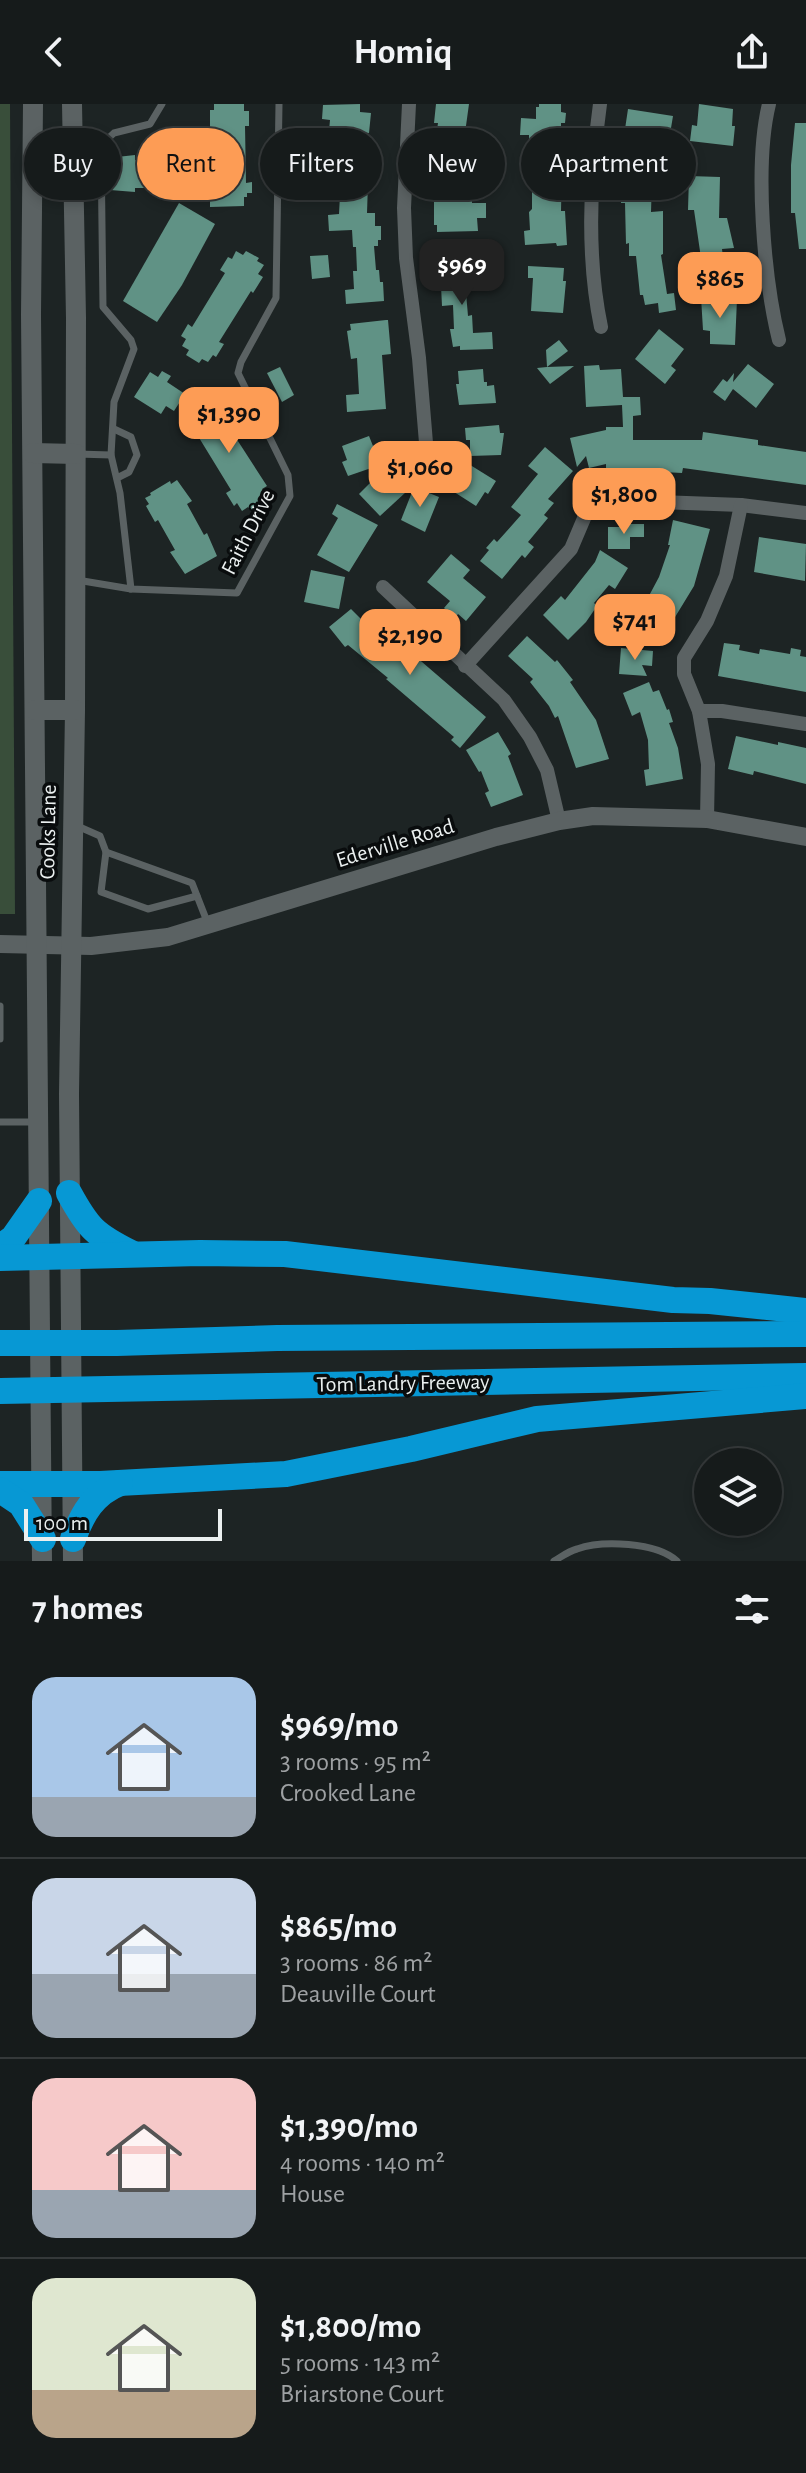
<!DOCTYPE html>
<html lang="en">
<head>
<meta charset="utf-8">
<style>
  :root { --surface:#161b1b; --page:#1f2424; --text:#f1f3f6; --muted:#9ea1a3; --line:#35393a; --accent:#fd9c55 }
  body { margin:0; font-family:"Alegreya Sans",sans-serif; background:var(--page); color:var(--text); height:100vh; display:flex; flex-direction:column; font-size:30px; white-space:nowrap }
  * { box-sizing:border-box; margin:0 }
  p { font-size:26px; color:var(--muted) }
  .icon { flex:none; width:44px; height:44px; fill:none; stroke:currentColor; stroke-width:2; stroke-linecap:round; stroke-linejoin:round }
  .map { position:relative; height:1457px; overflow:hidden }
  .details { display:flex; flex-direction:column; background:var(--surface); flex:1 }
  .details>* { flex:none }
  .banner { position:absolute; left:24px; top:24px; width:758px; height:72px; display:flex; gap:16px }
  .controls { position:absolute; left:694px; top:1344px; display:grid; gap:16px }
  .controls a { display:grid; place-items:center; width:88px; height:88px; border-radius:50%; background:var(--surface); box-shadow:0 4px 12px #0003,0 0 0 2px var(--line); font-size:40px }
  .scale { position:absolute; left:24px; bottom:20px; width:198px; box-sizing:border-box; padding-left:8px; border:4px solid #ebf0f0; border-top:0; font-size:22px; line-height:28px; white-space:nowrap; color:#ebf0f0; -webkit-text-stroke:6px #090c0d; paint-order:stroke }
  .price { position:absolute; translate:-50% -68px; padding:0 18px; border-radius:16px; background:var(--accent); color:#111; font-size:26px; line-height:52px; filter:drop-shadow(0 2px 4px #0008) }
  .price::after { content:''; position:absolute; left:50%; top:48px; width:24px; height:18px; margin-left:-12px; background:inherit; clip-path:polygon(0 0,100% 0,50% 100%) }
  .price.current { background:#222; color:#fff }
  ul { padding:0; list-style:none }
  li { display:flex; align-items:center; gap:24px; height:200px; padding:0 32px }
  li+li { border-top:2px solid var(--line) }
  li span { display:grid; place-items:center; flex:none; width:224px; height:160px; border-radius:24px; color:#555 }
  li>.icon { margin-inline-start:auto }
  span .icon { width:96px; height:96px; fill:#fffc; stroke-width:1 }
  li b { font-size:34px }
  h2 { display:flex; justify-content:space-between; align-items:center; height:96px; padding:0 32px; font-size:34px }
  .pill { padding:0 28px; border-radius:36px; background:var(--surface); box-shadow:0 4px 12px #0003,0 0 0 2px var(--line); font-size:28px; line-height:72px }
  .pill.current { background:var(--accent); color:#111 }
  header { display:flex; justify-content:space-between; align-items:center; height:104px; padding:0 32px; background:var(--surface); font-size:36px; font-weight:700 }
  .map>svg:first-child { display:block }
  .green { fill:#394e3a }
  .building { fill:#609285 }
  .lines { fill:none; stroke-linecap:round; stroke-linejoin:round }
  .service { stroke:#5b6263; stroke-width:7 }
  .minor { stroke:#5b6263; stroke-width:14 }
  .tertiary { stroke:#5b6263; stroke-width:18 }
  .secondary { stroke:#5b6263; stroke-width:20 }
  .motorway { stroke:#0798d4; stroke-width:26 }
  .labels { text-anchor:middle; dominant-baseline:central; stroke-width:7; stroke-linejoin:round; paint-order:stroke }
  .street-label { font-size:22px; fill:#ebf0f0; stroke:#090c0d }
</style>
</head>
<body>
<header><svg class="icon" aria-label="back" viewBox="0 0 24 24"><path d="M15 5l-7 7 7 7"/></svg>Homiq<svg class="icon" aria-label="share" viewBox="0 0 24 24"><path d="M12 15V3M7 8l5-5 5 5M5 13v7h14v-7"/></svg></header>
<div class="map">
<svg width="806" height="1457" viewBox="0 0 806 1457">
  <rect width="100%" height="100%" fill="#1d2424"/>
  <path class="green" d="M0,0H10L15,810H0Z"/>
  <g class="building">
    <path d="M214,0H244V7H249V22H245L246,79L252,78V89H247V93H244V102L210,103V86L164,89V84H135V88L110,86L108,54L135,51V56H169L168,50H205V44H210V6H214Z"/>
    <path d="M360,0V8L371,9L369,29L329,27L330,16L322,15L323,1Z"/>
    <path d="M436,0H469L465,29L437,26L438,19H434Z"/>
    <path d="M539,0H561V8L566,9L565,19H561V33L558,32V59H562L561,107H565L567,141L557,142L556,139L525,141L524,127L530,126L529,108L532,105V66H528L529,47H533L534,35H529V31H520L521,14L536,15V3H539Z"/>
    <path d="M699,0L733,5L732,22H735L733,42L690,37L692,21L697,22Z"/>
    <path d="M628,5L673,12L670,30L651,27L646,59L658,60L657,75H652L651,108L663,107V150L661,151L667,190L674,189L676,206L659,209L658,199L645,201L643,191H640L636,152H629V139L626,140L625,99H621L622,72H618Z"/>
    <path d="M795,19H806V145H799L795,109H791V61Z"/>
    <path d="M466,49V69H471L472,99H486V114H477L478,127L437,128V121H434V93H451L450,70L428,68V50Z"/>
    <path d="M325,59L365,60L364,79H368L367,109H375V122H381V136H378V142H374L376,166H379L380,178H383L384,197L346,200L345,186L354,185L353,167H357L356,143H353L352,126L329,127L328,111L339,110L340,91H338V77L325,76Z"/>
    <path d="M689,72L720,73L719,114H727L734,144L722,145L724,161L709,162L708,153L701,154L694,106H688Z"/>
    <path d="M179,99L215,120L182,181L157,218L123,197Z"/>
    <path d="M236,147L243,151L246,147L259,154L257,157L264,161L258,170L263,173L253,189L251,187L219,238L224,240L216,253L213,251L208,258L202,255L199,259L186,251L189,246L182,242L186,235L181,232L188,220L192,223L225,169L220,166L228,153L232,155Z"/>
    <path d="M328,151L330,173L312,175L310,152Z"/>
    <path d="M472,157L474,176L465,177L468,212L472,211L473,229L492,228L493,245L460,246V242L453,243L450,225H454L453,201L442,202L440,161Z"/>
    <path d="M528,162L564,164L563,177H566L563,209L531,207L533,174H528Z"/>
    <path d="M701,193L737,195L735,241L710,240V227L703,226Z"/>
    <path d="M386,216H388L391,250L382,251L386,305L347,308L346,291L359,290L357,254L351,255L347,227L351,226L350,220Z"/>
    <path d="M659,225L684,245L671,262L676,266L665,280L635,255Z"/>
    <path d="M559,236L568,247L547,263L574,262L550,280L537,264L547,263L546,246Z"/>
    <path d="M748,260L774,280L756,304L733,285L725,297L713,288L723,275L727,278L734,269L733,278Z"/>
    <path d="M599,261L600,266L621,265L623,293H640L641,311L633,312V336H702L703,328L758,336V341L806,348V381L683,364L682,369L606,365V360L589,364L586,352L577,363L570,334L606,326V323H623L622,301L586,303L584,262Z"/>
    <path d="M280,263L294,291L282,298L267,269Z"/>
    <path d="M483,265L484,278H487V282L494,281L496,299L459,301L456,280H459L458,267Z"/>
    <path d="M162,267L171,272L167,278L185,290L174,307L166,302L161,310L134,293L150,268L158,273Z"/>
    <path d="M207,294L210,299L215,295L221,304L225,301L232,312L225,317L267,382L262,385L268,393L262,397L264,401L252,408L248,403L242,407L237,399L234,402L226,389L231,386L190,319L195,316L189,306Z"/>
    <path d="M499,321L500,329H504L501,351L470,352V336H466L465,324Z"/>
    <path d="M369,332L373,342L375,341L380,361L348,372L342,358L347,356L342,342Z"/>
    <path d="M545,343L573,367L548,395L554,399L544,411L548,414L528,438L534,443L525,454L522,451L502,475L480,457L489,446L486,444L494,435L497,438L521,411L511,403L538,370L528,362Z"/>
    <path d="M467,359L496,377L488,390L485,388L476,402L451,386Z"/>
    <path d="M383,366L406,388L380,412L359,390Z"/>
    <path d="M177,376L192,397L187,400L204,431L207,429L217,452L185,470L170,448L175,446L158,416L155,418L146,402L149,400L145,394L151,391L150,389L170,377L171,380Z"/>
    <path d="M414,383L439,393L425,428L401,416Z"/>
    <path d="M337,400L378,421L349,468L317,451L338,414L332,410Z"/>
    <path d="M673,416L710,425L694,482L658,541L626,523L638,501L643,503L659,473L670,441H668Z"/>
    <path d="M628,420H644V433H630V445H608V423H628Z"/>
    <path d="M759,433L806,440L805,477L754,468Z"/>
    <path d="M600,446L628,464L615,485L609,481L594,499L597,502L586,518L568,536L543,511L561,492L565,496L595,458Z"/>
    <path d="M451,450L470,466L463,474L486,493L466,517L458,510L455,514L444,504L450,497L427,478Z"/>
    <path d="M311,466L345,473L339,505L304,498Z"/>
    <path d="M351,505L373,527L379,521L486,613L460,644L451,636L454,633L386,575L388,574L348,541L345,543L329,523Z"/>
    <path d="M527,532L555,558L557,556L573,576L570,578L596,616L609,655L576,664L558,612L555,614L549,602L530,578L533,575L508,552Z"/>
    <path d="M724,539L740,541L739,546L759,550L760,545L790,550L791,544L801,546L800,552L806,553V588L718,572Z"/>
    <path d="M621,544L653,547L652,562L642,561L647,572L619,570Z"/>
    <path d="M649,578L653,588L659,586L667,606L669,605L673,618L669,619L678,644L683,675L646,682L644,666L649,665L648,636L640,608L632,612L623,589Z"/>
    <path d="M498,628L511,650L508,652L523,691L491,703L485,689L489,687L481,667L479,668L466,646Z"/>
    <path d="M736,632L778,641V638L806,644V680L754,667L753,671L728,665Z"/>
  </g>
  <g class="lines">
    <g class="service">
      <path d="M114,325L131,333L137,351L129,368L117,374"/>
      <path d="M77,350L111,351"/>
      <path d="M77,476L131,485L237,489L290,392L288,371L238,269L241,258L276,194L279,0"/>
      <path d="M131,485L120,389L111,351L114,298L134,245L131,236L103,203L101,41L114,29L150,20L162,0"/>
      <path d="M75,721L100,732L106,748L192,779L208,820"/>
      <path d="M106,748L101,788L148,805L197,792"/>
      <path d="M0,902V935"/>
      <path d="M0,1018H34"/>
      <path d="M554,1457C561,1453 569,1447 577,1445C602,1436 656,1438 677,1457"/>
    </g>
    <g class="minor">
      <path d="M409,0L404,104L406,154L419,254L427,351"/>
      <path d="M600,0C590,72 586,151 601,223"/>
      <path d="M769,0C754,61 764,175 779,236"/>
      <path d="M383,483L504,596L530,633L547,666L559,717"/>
      <path d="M465,562L571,445L585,412L599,400L632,397L741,401L806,409"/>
      <path d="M699,607H722L806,620"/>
      <path d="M707,715L708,660L699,607L684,570V554L707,517L726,472L741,401"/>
    </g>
    <path class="tertiary" d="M0,840L91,842L168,833L496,733L559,717L593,712L707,715L806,733"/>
    <g class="secondary">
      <path d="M33,0L31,211L42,1457"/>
      <path d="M72,0L76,214L75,606L69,990L73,1457"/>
      <path d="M33,349L76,350"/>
      <path d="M35,606H75"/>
    </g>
    <g class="motorway">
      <path d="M69,1089C88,1124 95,1131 131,1149"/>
      <path d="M0,1143L13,1134L39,1097"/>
      <path d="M0,1154L200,1149L285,1150L673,1196L710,1197L806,1207"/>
      <path d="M0,1239H117L277,1234L806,1230"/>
      <path d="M0,1287L806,1272"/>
      <path d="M0,1380H100L286,1370L411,1345L537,1315L806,1292"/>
      <path d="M0,1386L21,1400L43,1435"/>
      <path d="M73,1435C82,1410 94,1389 120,1379"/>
    </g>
  </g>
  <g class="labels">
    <g class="street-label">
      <text transform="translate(248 428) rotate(-63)">Faith Drive</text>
      <text transform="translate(48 728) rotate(-89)">Cooks Lane</text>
      <text transform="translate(395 739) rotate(-17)">Ederville Road</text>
      <text transform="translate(403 1279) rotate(-1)">Tom Landry Freeway</text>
    </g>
  </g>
</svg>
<div class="controls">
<a><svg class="icon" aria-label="layers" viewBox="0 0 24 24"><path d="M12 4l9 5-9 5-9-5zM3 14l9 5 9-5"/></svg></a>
</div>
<div class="scale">100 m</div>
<b class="price current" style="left:462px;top:203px">$969</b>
<b class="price" style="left:720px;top:216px">$865</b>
<b class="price" style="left:229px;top:351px">$1,390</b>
<b class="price" style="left:420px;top:405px">$1,060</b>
<b class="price" style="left:624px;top:432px">$1,800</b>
<b class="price" style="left:635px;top:558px">$741</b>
<b class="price" style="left:410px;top:573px">$2,190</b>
<div class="banner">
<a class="pill">Buy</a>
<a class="pill current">Rent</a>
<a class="pill">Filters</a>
<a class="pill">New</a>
<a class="pill">Apartment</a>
</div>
</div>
<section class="details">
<h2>7 homes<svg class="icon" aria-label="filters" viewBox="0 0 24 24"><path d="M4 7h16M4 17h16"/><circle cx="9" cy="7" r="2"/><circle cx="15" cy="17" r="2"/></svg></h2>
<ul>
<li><span style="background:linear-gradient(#a9c7e8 75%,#9aa5b1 0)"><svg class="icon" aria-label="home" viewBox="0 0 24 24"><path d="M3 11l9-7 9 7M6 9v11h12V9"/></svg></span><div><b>$969/mo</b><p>3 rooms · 95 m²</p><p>Crooked Lane</p></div></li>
<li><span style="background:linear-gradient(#c9d6e8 60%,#9aa5b1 0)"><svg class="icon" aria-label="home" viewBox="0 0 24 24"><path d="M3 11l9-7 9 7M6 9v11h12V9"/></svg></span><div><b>$865/mo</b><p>3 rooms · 86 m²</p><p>Deauville Court</p></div></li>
<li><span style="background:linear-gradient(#f6c9c9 70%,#9aa5b1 0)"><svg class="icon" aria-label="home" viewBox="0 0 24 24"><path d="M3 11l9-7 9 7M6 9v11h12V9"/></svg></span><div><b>$1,390/mo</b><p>4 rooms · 140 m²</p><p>House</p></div></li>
<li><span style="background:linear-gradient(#dfe7d0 70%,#b9a48a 0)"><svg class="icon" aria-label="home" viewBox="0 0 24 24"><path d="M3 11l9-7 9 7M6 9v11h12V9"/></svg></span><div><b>$1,800/mo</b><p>5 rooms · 143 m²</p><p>Briarstone Court</p></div></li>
</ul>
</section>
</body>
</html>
